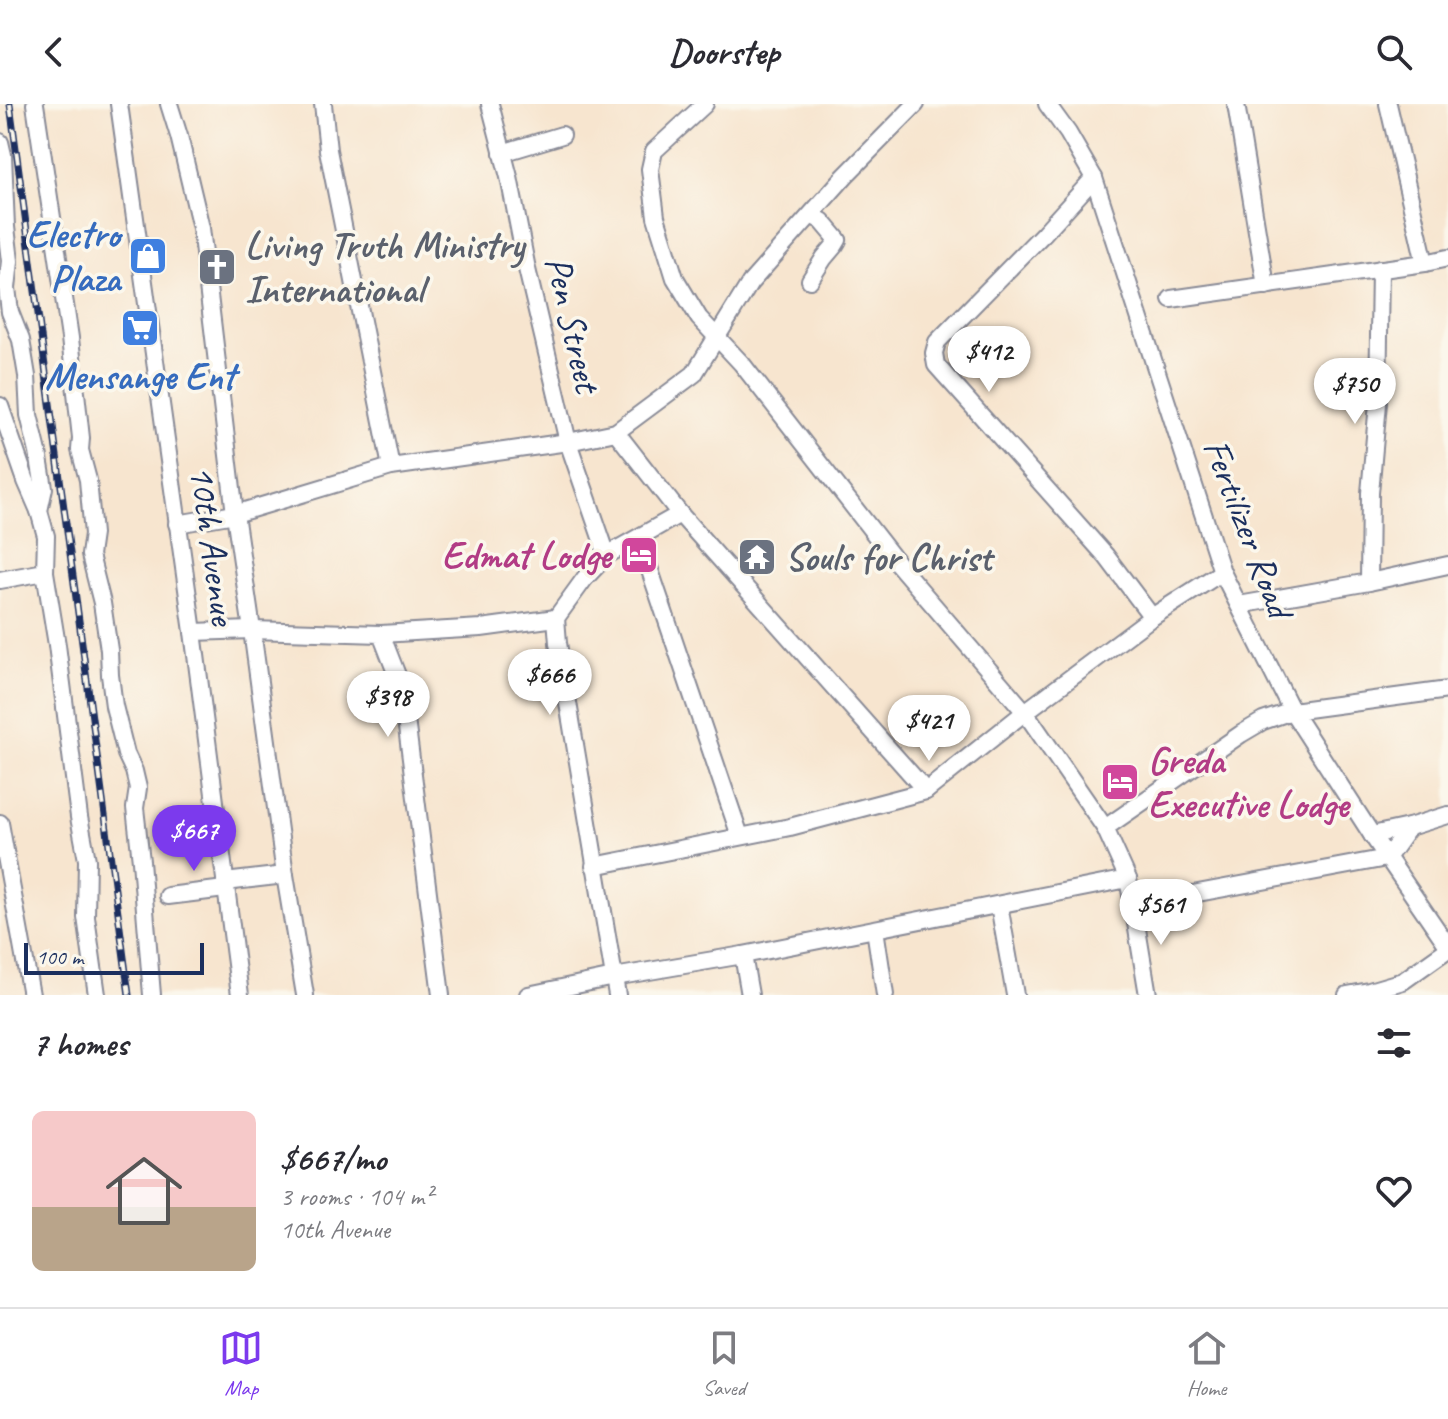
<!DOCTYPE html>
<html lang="en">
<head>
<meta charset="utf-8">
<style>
  :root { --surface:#fff; --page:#f7f7f7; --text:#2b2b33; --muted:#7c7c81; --line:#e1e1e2; --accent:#7c3aed }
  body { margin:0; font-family:Caveat,sans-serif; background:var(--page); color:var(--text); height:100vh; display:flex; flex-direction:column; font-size:30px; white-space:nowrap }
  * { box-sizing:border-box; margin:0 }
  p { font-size:26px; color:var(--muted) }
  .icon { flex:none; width:44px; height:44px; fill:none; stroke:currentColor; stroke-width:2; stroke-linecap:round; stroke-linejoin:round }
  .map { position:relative; height:891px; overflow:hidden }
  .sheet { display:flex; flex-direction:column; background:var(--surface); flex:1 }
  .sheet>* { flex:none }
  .scale { position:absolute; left:24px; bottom:20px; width:180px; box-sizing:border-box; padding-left:8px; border:4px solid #1b2f5e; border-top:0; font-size:22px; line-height:28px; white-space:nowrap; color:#1b2f5e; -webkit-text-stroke:6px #fbf7ec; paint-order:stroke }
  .price { position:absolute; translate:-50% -68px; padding:0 18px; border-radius:28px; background:#fff; color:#222; font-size:26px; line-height:52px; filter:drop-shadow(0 2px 4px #0008) }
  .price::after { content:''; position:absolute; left:50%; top:48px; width:24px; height:18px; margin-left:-12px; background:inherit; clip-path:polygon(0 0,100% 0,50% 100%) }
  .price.current { background:var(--accent); color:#fff }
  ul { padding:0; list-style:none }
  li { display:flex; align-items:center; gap:24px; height:200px; padding:0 32px }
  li+li { border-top:2px solid var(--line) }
  li span { display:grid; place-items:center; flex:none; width:224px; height:160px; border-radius:12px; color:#555 }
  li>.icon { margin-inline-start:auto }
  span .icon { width:96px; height:96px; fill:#fffc; stroke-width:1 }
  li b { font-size:34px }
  h2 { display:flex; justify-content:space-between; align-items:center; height:96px; padding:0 32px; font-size:34px }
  header { display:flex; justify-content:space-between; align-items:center; height:104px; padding:0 32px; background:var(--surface); font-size:36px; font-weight:800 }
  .tabs { display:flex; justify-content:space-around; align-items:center; height:112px; border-top:2px solid var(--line); background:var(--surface); font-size:22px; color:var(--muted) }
  .tabs a { display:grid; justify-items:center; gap:4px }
  .tabs .current { color:var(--accent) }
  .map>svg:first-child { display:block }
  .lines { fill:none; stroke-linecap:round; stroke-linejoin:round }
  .minor-casing { stroke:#898a96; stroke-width:20 }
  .minor { stroke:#fff; stroke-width:16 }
  .rail-casing { stroke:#1b2f5e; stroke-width:7 }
  .rail { stroke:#fbf7ec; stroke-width:4; stroke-dasharray:12; stroke-linecap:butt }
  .labels { text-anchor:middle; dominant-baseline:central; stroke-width:7; stroke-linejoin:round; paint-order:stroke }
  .shop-label { font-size:38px; font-weight:bold; fill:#366cbe; stroke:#fbf7ec; text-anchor:end }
  .worship-label { font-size:38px; font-weight:bold; fill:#5b616d; stroke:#fbf7ec; text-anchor:start }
  .street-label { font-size:38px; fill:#1b2f5e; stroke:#fbf7ec }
  .hotel-label { font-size:38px; font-weight:bold; fill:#b23c85; stroke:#fbf7ec; text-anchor:end }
</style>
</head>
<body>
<header><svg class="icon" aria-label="back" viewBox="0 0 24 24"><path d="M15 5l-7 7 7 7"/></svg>Doorstep<svg class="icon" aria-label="search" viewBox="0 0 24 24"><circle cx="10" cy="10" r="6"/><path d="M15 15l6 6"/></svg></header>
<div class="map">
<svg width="1448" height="891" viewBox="0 0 1448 891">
  <rect width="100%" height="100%" fill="#fbf7ec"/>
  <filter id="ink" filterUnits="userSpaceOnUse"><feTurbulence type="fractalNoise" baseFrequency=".0125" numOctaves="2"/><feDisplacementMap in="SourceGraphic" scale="16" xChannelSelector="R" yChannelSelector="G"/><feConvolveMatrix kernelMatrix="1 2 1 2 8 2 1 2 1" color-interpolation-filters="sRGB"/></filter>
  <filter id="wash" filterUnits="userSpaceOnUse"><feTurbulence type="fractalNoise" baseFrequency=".006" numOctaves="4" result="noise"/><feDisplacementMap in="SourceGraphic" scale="32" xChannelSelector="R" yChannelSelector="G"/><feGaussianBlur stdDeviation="1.8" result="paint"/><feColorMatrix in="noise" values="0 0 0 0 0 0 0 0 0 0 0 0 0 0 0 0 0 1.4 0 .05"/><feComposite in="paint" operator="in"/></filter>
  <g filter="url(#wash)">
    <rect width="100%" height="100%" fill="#f7e5cf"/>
  </g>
  <g filter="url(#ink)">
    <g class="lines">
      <defs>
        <g id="minor">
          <path d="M35,0L70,234L81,334L80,346L88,376L93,430L90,451L102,499L109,546L110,571L114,602L126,650L134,667L138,684L135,704L141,757L152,891"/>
          <path d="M119,0L193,528L240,891"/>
          <path d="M169,0L179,32L201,124L235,410L252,526L285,771L305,891"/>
          <path d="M323,0L328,46L391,363"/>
          <path d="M490,0L509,73L527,165L568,338L607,451"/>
          <path d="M705,0L654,47L650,65L656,113L675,174L699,214L742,260L898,460L1025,608L1105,724L1128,775L1133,801L1387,754L1409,723"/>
          <path d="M1047,0L1068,29L1094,74L1222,468L1292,607L1372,731L1448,842"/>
          <path d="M1236,0L1266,182"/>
          <path d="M1388,0L1425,159"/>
          <path d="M0,38L3,51L6,123L10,157L7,184L10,208L21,236L27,272L29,311L38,348L44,384L39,407"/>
          <path d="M502,49L562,31"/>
          <path d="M1094,74L1044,129L937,238L934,249L936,261L1106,452L1152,513"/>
          <path d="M810,176L824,154L835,141L838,136L822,117L811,111"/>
          <path d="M1171,195L1425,159L1448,154"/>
          <path d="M0,302L26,377L39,407L46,432L45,468L57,541L79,713L87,756L86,813L97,891"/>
          <path d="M616,328L680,410L926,687"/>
          <path d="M177,420L235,410L391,363L568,338L616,328L694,270L750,179L845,72L916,0"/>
          <path d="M639,434L740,732"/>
          <path d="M0,476L45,468"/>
          <path d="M1369,478L1370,389L1378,299L1380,165"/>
          <path d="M1239,501L1369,478L1448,461"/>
          <path d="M193,528L252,526L381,530L402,584L441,891"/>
          <path d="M381,530L481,524L556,514"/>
          <path d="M0,719L31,891"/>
          <path d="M1105,724L1241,630L1263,617L1292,607L1448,586"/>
          <path d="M1372,731L1409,723L1448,711"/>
          <path d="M594,762L790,723L926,687L1025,608L1152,513L1222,468"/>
          <path d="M225,778L285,771"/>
          <path d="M168,792L225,785"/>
          <path d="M999,801L1015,891"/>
          <path d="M1133,801L1148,891"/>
          <path d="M875,825L885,891"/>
          <path d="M743,851L750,891"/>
          <path d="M528,891L614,873L743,851L1128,775"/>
          <path d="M617,891L558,539L556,514L585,474L607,451L680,410"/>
          <path d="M1347,891L1369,887L1403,877L1448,845"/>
        </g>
      </defs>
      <use href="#minor" class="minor-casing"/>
      <use href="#minor" class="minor"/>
      <defs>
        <path id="rail" d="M10,0L129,891"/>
      </defs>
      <use href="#rail" class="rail-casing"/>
      <use href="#rail" class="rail"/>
    </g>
  </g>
  <defs>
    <symbol id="shop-square" viewBox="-11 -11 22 22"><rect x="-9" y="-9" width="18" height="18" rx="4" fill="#3f7fe0" stroke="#fbf7ec"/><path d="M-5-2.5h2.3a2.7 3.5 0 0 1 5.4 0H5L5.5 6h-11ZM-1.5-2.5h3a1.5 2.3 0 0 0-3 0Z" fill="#fff"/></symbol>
    <symbol id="church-square" viewBox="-11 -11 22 22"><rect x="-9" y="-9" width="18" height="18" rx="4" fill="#6b7280" stroke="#fbf7ec"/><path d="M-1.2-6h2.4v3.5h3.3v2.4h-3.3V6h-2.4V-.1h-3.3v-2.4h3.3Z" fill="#fff"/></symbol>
    <symbol id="supermarket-square" viewBox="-11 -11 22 22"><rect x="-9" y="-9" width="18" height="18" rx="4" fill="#3f7fe0" stroke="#fbf7ec"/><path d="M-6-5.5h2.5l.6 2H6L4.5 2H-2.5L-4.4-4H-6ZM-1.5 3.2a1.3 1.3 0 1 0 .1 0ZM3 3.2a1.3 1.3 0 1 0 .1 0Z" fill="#fff"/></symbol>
    <symbol id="hotel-square" viewBox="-11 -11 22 22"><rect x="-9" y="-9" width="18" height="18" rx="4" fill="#d1479c" stroke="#fbf7ec"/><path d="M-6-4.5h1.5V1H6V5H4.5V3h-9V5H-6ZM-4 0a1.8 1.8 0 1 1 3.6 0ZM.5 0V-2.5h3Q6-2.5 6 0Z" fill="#fff"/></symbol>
    <symbol id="temple-square" viewBox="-11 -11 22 22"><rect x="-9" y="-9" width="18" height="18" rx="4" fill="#6b7280" stroke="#fbf7ec"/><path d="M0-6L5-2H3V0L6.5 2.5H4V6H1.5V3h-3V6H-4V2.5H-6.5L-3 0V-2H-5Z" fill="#fff"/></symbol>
  </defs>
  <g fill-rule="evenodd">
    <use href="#shop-square" x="126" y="130" width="44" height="44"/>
    <use href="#church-square" x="195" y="141" width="44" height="44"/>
    <use href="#supermarket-square" x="118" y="202" width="44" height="44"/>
    <use href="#hotel-square" x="617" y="429" width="44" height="44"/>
    <use href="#temple-square" x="735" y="431" width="44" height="44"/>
    <use href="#hotel-square" x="1098" y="656" width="44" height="44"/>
  </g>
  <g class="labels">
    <g class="shop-label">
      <text x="120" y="130">Electro<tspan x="120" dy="44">Plaza</tspan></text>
      <text x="140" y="272" text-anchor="middle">Mensange Ent</text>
    </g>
    <g class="worship-label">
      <text x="245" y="141">Living Truth Ministry<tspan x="245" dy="44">International</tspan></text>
      <text x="785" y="453">Souls for Christ</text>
    </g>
    <g class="street-label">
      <text transform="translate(573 220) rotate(77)">Pen Street</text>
      <text transform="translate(1248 424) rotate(69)">Fertilizer Road</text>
      <text transform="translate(213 441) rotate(82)">10th Avenue</text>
    </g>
    <g class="hotel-label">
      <text x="611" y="451">Edmat Lodge</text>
      <text x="1148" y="656" text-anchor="start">Greda<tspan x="1148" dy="44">Executive Lodge</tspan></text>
    </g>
  </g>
</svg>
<div class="scale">100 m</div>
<b class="price" style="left:989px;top:290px">$412</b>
<b class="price" style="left:1355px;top:322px">$750</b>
<b class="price" style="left:550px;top:613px">$666</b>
<b class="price" style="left:388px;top:635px">$398</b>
<b class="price" style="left:929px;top:659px">$421</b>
<b class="price current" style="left:194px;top:769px">$667</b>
<b class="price" style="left:1161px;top:843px">$561</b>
</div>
<section class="sheet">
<h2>7 homes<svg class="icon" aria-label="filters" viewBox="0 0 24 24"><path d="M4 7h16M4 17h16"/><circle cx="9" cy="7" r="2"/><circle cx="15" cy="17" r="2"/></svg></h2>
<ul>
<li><span style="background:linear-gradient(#f6c9c9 60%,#b9a48a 0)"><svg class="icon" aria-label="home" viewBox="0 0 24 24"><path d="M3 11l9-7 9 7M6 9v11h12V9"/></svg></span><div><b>$667/mo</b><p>3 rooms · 104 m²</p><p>10th Avenue</p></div><svg class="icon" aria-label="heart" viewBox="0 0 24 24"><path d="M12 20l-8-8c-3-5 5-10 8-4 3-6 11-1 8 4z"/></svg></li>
</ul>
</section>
<nav class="tabs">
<a class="current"><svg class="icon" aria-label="map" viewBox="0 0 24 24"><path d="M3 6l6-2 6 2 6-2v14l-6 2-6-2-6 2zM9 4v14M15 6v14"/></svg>Map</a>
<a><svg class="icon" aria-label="saved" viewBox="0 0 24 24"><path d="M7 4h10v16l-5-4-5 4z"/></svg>Saved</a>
<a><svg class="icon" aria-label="home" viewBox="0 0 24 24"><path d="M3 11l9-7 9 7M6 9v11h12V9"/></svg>Home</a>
</nav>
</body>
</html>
